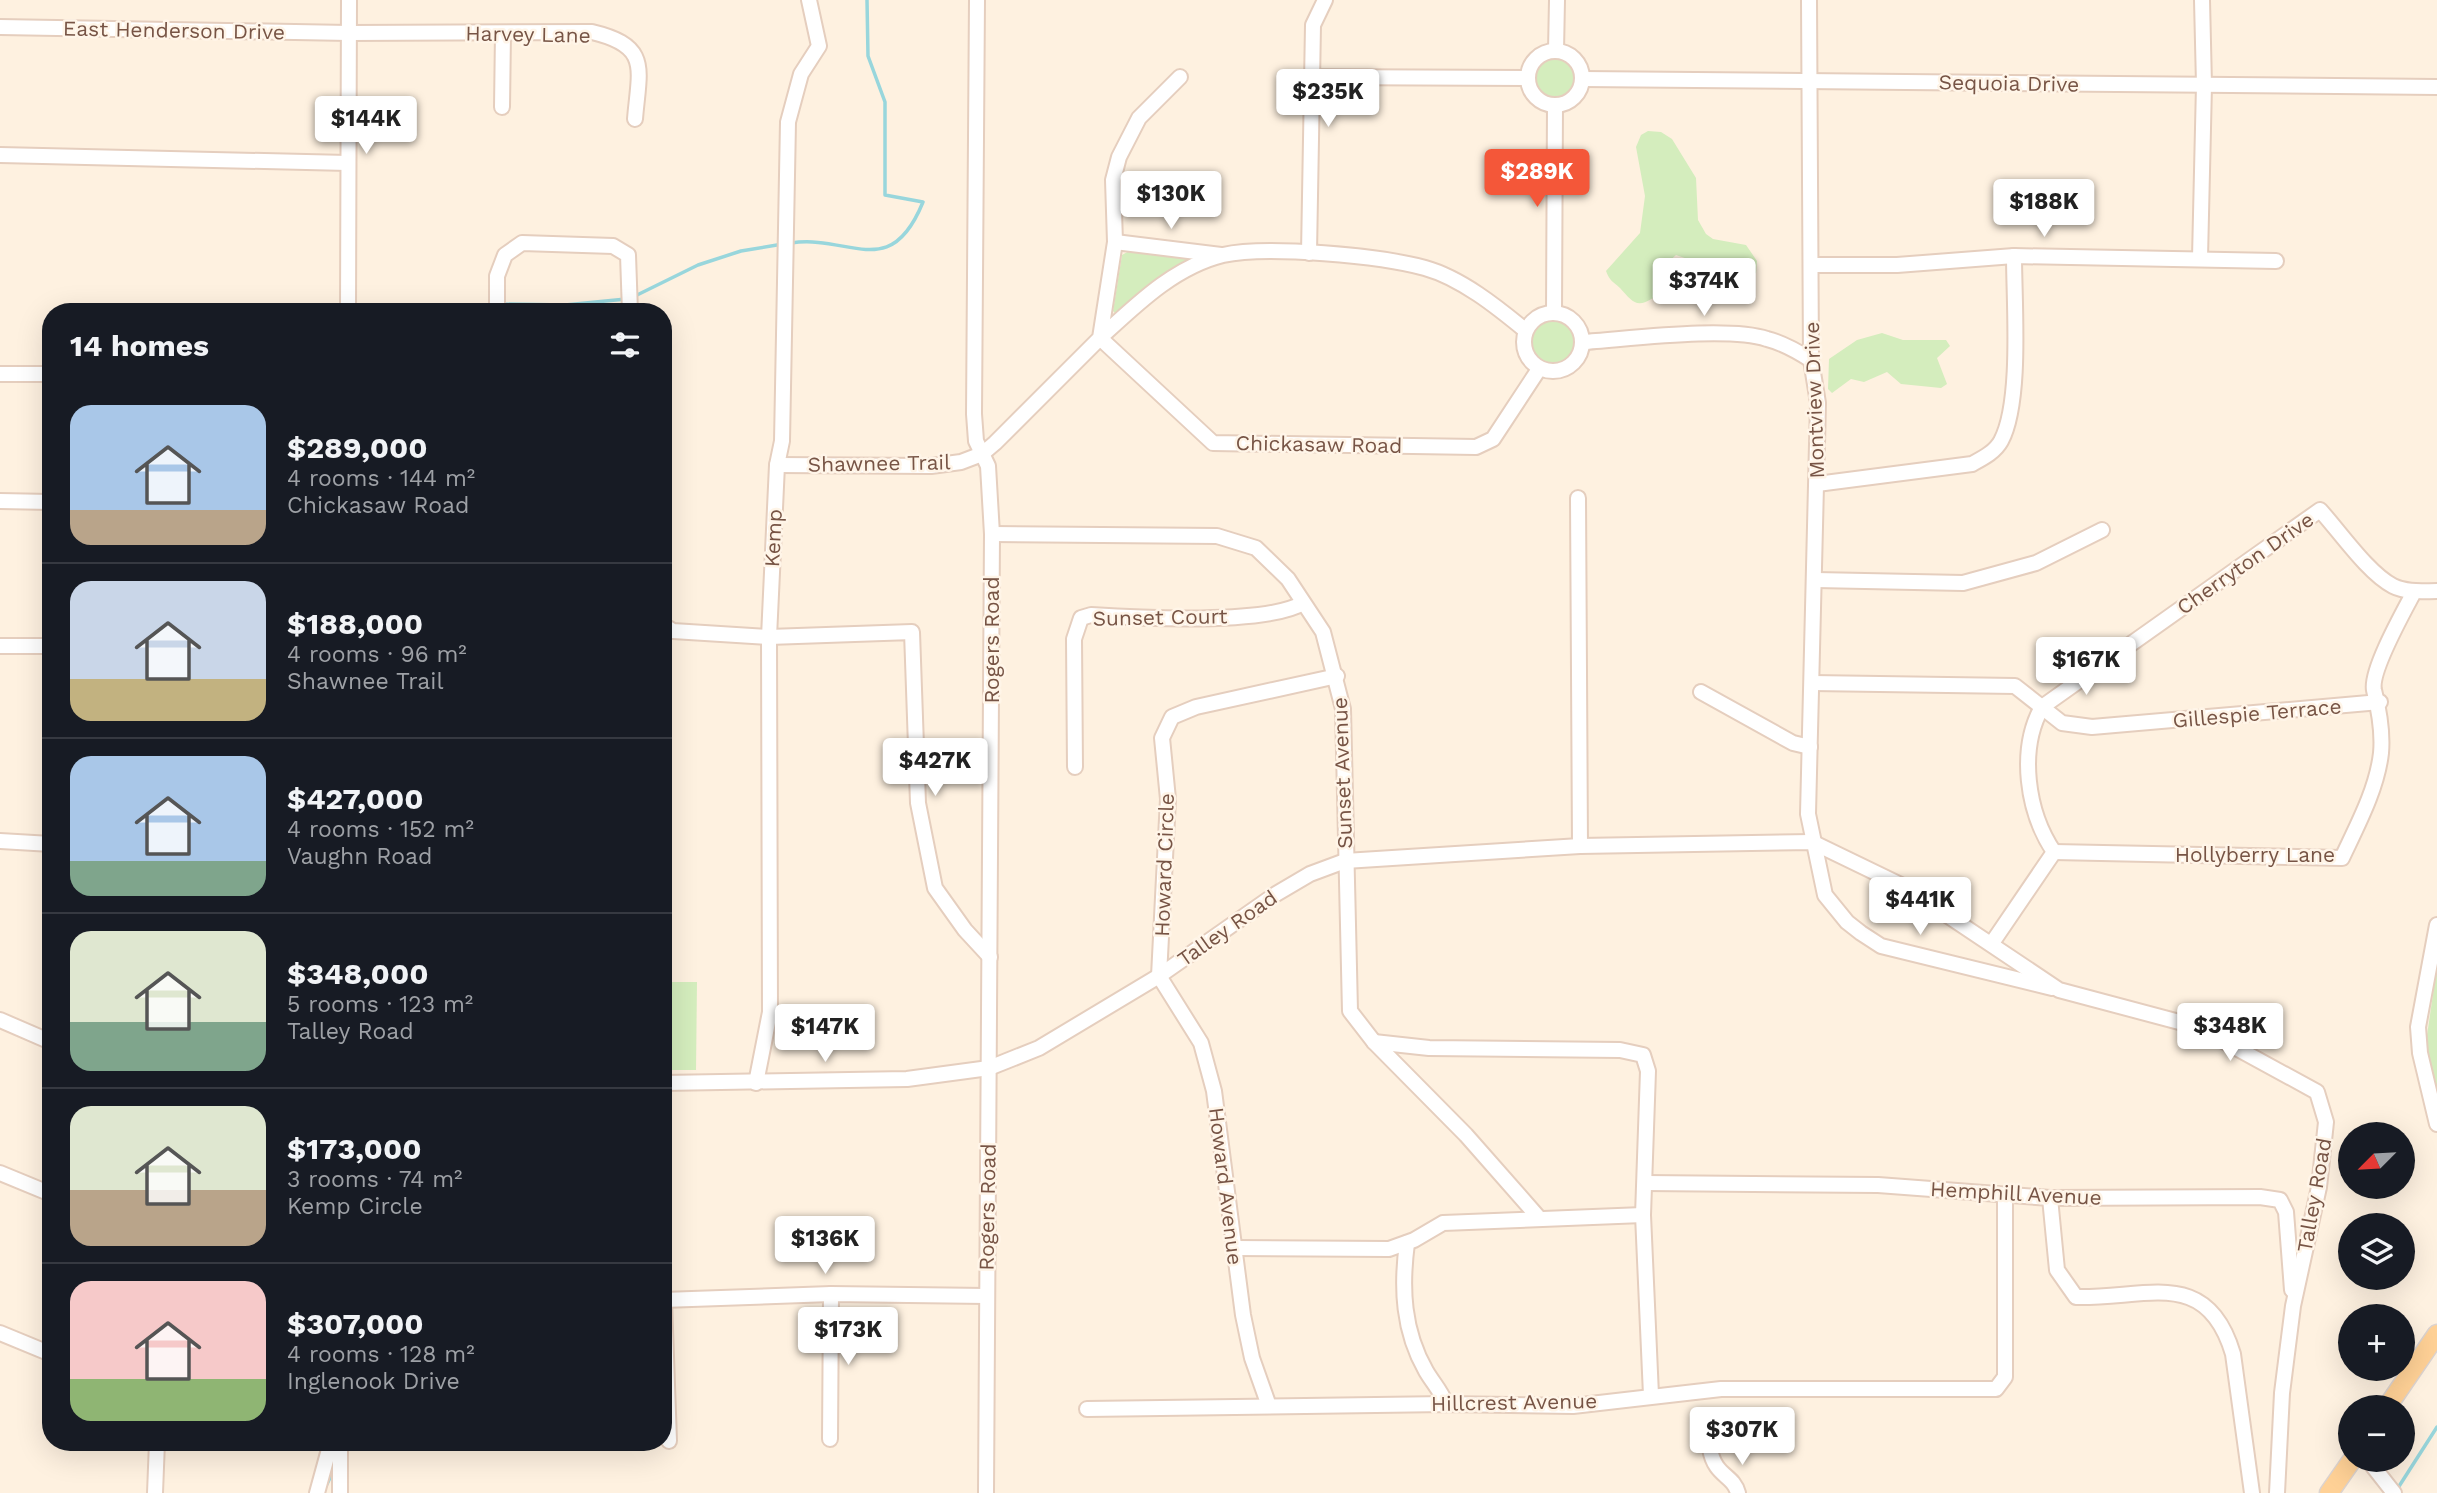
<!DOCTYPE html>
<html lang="en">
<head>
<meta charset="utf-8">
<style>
  :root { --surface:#171b24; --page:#242831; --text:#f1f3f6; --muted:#9ea1a6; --line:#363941; --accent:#f45739 }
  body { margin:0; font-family:"Work Sans",sans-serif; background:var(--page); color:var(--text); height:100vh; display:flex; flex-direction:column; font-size:26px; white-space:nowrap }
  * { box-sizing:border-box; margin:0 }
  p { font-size:23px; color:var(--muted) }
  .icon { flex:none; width:38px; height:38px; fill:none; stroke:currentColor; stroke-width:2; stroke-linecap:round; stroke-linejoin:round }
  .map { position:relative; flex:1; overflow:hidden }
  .details { position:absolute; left:42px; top:303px; width:630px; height:1148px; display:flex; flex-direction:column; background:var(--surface); border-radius:28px; box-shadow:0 7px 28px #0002 }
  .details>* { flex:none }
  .needle { width:46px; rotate:246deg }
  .fabs { position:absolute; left:2338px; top:1122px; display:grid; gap:14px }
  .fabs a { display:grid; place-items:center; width:77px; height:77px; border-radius:50%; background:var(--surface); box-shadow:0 7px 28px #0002; font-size:35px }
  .price { position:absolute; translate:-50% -60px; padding:0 16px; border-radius:7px; background:#fff; color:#222; font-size:23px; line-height:46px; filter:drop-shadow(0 2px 4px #0008) }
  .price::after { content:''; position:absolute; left:50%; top:42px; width:21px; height:16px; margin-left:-10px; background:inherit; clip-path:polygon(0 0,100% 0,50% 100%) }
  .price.on { background:var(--accent); color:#fff }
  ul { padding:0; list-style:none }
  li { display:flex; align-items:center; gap:21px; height:175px; padding:0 28px }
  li+li { border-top:2px solid var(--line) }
  li span { display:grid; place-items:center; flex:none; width:196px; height:140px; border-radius:21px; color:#555 }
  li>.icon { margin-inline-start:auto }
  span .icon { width:84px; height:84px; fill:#fffc; stroke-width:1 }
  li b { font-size:30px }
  h2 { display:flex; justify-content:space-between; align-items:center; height:84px; padding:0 28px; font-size:30px }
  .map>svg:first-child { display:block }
  .green { fill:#d4edbd }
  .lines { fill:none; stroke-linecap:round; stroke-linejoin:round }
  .stream { stroke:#98d6dc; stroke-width:3.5 }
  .minor-casing { stroke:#e5cebe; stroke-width:18 }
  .major-casing { stroke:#dcd3cf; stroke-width:21 }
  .minor { stroke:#fff; stroke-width:14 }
  .major { stroke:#ffd196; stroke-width:18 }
  .labels { text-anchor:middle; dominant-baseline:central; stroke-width:5; stroke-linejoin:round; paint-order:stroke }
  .street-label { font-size:21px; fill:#775445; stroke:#fff5e8 }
</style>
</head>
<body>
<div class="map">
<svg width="2437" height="1493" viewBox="0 0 2437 1493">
  <rect width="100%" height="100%" fill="#fef1e0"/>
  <g class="green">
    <circle cx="1556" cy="78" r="21"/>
    <path d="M1648,131L1661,132L1672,139L1696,178L1698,220L1706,234L1713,239L1746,245L1757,261L1756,273L1740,279L1721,265L1702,264L1676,255L1666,264L1653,298C1636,309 1632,301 1620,288C1613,281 1610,282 1606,271L1640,233L1645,196L1636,147L1641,135Z"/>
    <path d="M1131,250L1193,256V260L1171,270L1116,314L1113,311L1122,255Z"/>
    <circle cx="1554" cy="342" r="22"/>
    <path d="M1882,333L1903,340H1946L1950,346L1937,358L1947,384L1941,388L1901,384L1887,372L1864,382L1851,379L1832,393L1828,389L1829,359L1857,340Z"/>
    <path d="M2437,967V1099L2425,1049Z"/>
    <path d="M663,982H697L696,1070H663Z"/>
  </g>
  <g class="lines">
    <g class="stream">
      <path d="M791,243C850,234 890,283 923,202L885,195V102L868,56L867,0"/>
      <path d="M633,297L698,265L741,251L783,244"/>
      <path d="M501,304L565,305L626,299"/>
      <path d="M345,1451L350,1442"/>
      <path d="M325,1488L334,1470"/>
      <path d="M2396,1491L2437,1427"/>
    </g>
    <defs>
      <g id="minor">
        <path d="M977,0L974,414L976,441L988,466L992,534L986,1493"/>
        <path d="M1809,0L1811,360L1818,403L1808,814L1825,895L1847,922L1861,933L1881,946L2052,988"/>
        <path d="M0,27L349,33L592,32C651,46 639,69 635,119"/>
        <path d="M1556,51L1557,0"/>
        <circle cx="1555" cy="78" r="27"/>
        <path d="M1311,77L1527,78"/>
        <path d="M1582,79L2437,87"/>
        <path d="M502,107L503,33"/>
        <path d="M0,155L348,163"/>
        <path d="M1115,242L1221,255"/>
        <path d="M1309,253L1313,25L1325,0"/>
        <path d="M2200,258L2204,85L2202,0"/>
        <path d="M1812,265H1897L2014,256L2276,261"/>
        <path d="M348,312L349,0"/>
        <path d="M497,312V276L505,255L522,243L613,246L628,255L630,312"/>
        <circle cx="1553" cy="342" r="29"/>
        <path d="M1554,313L1555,105"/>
        <path d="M1525,330C1497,307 1461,278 1425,268C1382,256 1266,245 1223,255C1174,267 1136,305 1100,338L1213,443L1476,447L1493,439L1539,369"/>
        <path d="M1583,342C1629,339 1727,326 1767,339C1783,343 1797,351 1811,360"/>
        <path d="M0,374H51"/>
        <path d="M777,465L931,466L961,462L982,454L995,443L1100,338L1115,242L1113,180L1119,157L1139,118L1180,77"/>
        <path d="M1817,484L1972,464C1983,458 1995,452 2001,441C2022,402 2014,303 2014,256"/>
        <path d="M1578,498L1580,846"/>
        <path d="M0,501L51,502"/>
        <path d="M992,534L1217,536L1256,548L1288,579L1323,632L1343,709L1350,1011L1374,1042L1466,1135L1539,1218"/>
        <path d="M1816,580L1963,583L2036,563L2102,530"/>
        <path d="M663,625L673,631L769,637L912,632L918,803L935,888L965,930L990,957"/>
        <path d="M0,646H51"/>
        <path d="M1812,683L2015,686L2062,723L2092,727L2380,702"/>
        <path d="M1701,692L1793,743L1810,747"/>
        <path d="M1075,767L1074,639L1081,618L1091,615C1138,618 1266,625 1303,603"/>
        <path d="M0,841L51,844"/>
        <path d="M2054,852L2342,858C2357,826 2377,789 2381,753C2383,731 2379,710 2374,690C2370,671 2404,611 2414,592"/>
        <path d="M2437,925L2418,1027L2420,1053L2437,1124"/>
        <path d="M1992,943L2054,852C2027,812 2018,750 2042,707L2320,510C2340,532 2368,573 2393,586C2407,593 2423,591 2437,591"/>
        <path d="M0,1020L51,1042"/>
        <path d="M1374,1042L1429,1048L1620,1050L1643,1055L1648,1071L1643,1215L1651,1395"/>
        <path d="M663,1083L907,1079L989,1068L1039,1048L1159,976L1276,894L1310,874L1345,861L1580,846L1812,842L1905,887L2059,990L2198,1027L2317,1092L2326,1122L2319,1187L2293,1306L2282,1393L2277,1493"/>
        <path d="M756,1083L770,1012L769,637L777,465L782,441L788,122L801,74L819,46L809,0"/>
        <path d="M0,1173L51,1194"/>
        <path d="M1645,1183L1878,1185L2050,1198L2260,1197L2280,1200L2286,1212L2292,1290"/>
        <path d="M2050,1198L2057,1270L2076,1297C2146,1299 2207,1266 2233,1354L2252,1493"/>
        <path d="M1407,1243C1401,1288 1403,1331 1426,1371C1433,1383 1441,1391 1446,1404"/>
        <path d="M1234,1248L1389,1249L1414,1240L1443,1223L1643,1215"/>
        <path d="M663,1300L831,1294L986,1296"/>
        <path d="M664,1300L669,1441"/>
        <path d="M0,1333L51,1354"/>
        <path d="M1269,1406L1252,1358L1243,1315L1214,1091L1201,1043L1159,976L1168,799L1162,738L1172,717L1196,707L1337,676"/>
        <path d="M1087,1409L1446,1404L1573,1406L1721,1389H1996L2005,1377V1196"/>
        <path d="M830,1439L831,1294"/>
        <path d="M1710,1449C1715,1477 1733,1474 1738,1493"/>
        <path d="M2368,1460L2394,1493"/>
        <path d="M155,1493L157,1442"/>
        <path d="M317,1493L331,1442"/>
        <path d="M340,1493V1442"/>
      </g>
      <g id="major">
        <path d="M2387,1407L2437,1334"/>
        <path d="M2329,1493L2352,1460"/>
      </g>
    </defs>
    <use href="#minor" class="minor-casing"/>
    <use href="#major" class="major-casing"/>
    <use href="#minor" class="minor"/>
    <use href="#major" class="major"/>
  </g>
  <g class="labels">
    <g class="street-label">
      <text transform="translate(174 30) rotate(1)">East Henderson Drive</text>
      <text transform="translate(528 34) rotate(1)">Harvey Lane</text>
      <text transform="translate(2009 83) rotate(1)">Sequoia Drive</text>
      <text transform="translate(1814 400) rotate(-92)">Montview Drive</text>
      <text transform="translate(1319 444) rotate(1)">Chickasaw Road</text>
      <text transform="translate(879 463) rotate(-1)">Shawnee Trail</text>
      <text transform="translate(773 538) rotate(-87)">Kemp</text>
      <text transform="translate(2245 563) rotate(-35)">Cherryton Drive</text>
      <text transform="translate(1160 617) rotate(-1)">Sunset Court</text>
      <text transform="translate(991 640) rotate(-90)">Rogers Road</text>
      <text transform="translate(2257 713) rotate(-5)">Gillespie Terrace</text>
      <text transform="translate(1342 773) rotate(-92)">Sunset Avenue</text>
      <text x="2255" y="854">Hollyberry Lane</text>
      <text transform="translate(1164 865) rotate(-88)">Howard Circle</text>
      <text transform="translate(1227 928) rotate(-35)">Talley Road</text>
      <text transform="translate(1226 1186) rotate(83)">Howard Avenue</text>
      <text transform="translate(2016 1193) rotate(3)">Hemphill Avenue</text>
      <text transform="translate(2314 1195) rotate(-80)">Talley Road</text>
      <text transform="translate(987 1207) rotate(-89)">Rogers Road</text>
      <text transform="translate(1514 1402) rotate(-1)">Hillcrest Avenue</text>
    </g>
  </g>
</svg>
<div class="fabs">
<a><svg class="needle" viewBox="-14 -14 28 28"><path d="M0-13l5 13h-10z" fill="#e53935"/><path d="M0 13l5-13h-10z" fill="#9ea1a6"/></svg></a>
<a><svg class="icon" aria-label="layers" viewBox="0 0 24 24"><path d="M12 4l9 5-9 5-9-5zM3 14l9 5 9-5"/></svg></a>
<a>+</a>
<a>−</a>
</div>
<b class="price" style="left:1328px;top:129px">$235K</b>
<b class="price" style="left:366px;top:156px">$144K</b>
<b class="price on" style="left:1537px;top:209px">$289K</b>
<b class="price" style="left:1171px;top:231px">$130K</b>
<b class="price" style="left:2044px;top:239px">$188K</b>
<b class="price" style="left:1704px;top:318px">$374K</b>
<b class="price" style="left:2086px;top:697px">$167K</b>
<b class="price" style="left:935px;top:798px">$427K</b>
<b class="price" style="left:1920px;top:937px">$441K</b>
<b class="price" style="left:2230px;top:1063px">$348K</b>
<b class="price" style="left:825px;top:1064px">$147K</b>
<b class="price" style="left:825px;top:1276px">$136K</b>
<b class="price" style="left:848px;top:1367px">$173K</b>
<b class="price" style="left:1742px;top:1467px">$307K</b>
<section class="details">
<h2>14 homes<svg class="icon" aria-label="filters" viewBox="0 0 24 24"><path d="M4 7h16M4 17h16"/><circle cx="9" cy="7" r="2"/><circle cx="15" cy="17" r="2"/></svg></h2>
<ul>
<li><span style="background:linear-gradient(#a9c7e8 75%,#b9a48a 0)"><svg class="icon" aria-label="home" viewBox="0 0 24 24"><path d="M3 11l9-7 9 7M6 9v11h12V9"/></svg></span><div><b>$289,000</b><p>4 rooms · 144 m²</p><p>Chickasaw Road</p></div></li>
<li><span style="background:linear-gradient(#c9d6e8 70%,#c2b280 0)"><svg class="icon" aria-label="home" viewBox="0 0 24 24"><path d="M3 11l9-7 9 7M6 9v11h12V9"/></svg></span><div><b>$188,000</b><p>4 rooms · 96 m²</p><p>Shawnee Trail</p></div></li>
<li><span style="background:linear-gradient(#a9c7e8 75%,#7fa58c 0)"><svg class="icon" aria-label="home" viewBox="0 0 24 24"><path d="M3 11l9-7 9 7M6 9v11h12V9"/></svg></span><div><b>$427,000</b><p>4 rooms · 152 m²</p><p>Vaughn Road</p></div></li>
<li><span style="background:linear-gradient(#dfe7d0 65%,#7fa58c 0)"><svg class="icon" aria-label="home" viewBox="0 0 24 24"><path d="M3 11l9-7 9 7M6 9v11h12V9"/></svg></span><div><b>$348,000</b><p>5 rooms · 123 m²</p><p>Talley Road</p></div></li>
<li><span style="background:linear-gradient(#dfe7d0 60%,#b9a48a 0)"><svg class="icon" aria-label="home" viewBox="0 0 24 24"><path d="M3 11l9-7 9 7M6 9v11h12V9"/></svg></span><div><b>$173,000</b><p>3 rooms · 74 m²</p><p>Kemp Circle</p></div></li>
<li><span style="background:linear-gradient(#f6c9c9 70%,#8fb573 0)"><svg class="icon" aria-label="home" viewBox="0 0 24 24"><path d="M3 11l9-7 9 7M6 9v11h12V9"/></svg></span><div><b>$307,000</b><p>4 rooms · 128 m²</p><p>Inglenook Drive</p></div></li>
</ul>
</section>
</div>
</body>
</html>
